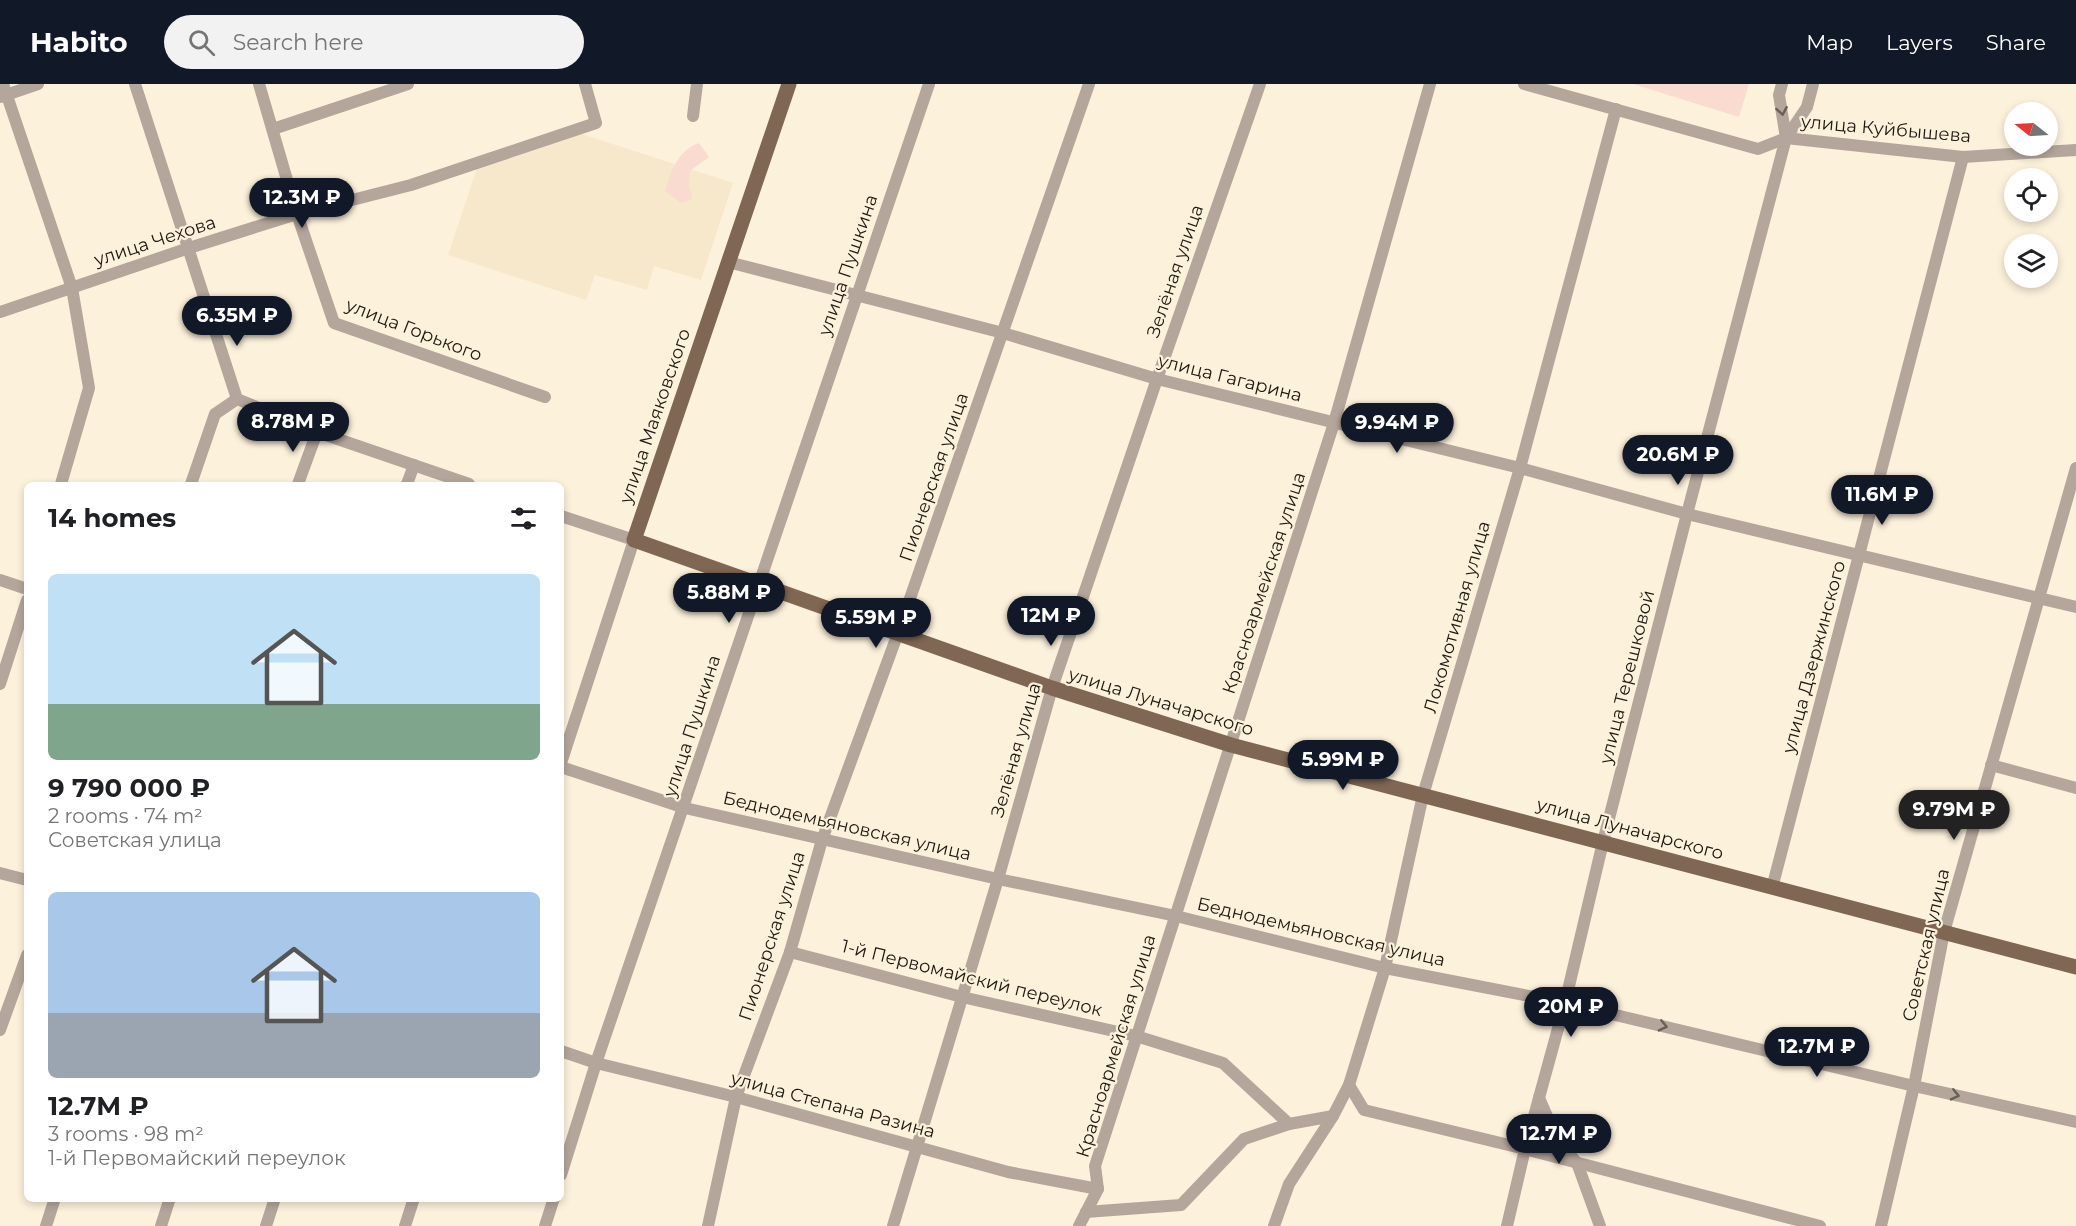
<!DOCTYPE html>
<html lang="en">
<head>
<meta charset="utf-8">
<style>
  :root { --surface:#fff; --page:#f2f2f2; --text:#202124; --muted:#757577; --accent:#111827 }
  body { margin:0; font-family:Montserrat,sans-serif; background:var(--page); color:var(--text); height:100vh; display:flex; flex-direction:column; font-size:22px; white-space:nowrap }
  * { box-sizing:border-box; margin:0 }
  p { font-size:20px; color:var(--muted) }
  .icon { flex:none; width:33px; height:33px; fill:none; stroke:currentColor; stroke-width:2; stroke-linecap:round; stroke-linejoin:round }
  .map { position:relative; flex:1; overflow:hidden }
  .panel { position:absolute; left:24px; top:398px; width:540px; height:720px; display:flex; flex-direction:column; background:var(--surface); border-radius:9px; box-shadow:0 3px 9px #0003 }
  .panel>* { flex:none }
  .needle { width:39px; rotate:288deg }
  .buttons { position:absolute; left:2004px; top:18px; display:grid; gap:12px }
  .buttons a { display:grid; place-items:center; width:54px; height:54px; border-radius:50%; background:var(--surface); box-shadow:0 3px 9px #0003; font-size:30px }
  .price { position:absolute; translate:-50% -51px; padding:0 14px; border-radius:21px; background:var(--accent); color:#fff; font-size:20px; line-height:39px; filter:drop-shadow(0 2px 3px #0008) }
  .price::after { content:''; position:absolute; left:50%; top:36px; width:18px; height:14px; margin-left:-9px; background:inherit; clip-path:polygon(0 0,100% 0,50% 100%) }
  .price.selected { background:#222; color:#fff }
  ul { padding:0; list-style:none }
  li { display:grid; align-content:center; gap:12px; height:318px; padding:0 24px }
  li span { display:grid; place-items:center; height:186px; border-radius:9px; color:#555 }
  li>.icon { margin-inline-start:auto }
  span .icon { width:108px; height:108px; fill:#fffc; stroke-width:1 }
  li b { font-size:26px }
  h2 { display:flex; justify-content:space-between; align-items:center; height:72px; padding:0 24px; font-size:26px }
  header { display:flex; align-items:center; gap:36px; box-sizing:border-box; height:84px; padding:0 30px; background:var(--accent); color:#fff }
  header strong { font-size:28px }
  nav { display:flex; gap:33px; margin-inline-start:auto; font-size:21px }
  .search { width:420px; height:54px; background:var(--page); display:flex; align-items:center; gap:15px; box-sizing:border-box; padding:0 21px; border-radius:33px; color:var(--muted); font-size:22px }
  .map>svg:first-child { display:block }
  .built { fill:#f7e8cb }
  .green { fill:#fadbd0 }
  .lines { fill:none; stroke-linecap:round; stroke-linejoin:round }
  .minor { stroke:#b4a69b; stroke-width:12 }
  .major { stroke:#806753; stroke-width:15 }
  .oneway { stroke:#686056 }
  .labels { text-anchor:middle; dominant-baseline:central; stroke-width:4.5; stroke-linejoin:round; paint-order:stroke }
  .street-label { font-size:18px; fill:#1d1911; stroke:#fcf1db }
</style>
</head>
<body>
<header>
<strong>Habito</strong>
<div class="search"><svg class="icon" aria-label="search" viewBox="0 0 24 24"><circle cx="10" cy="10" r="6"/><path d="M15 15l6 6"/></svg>Search here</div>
<nav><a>Map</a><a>Layers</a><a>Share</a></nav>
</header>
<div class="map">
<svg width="2076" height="1142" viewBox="0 0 2076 1142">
  <rect width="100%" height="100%" fill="#fcf1db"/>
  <path class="built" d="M582,50L733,99L701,196L654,182L647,206L595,191L586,216L448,171L477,84L553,58Z"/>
  <g class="green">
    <path d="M1633,0H1749L1739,33Z"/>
    <path d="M699,59L709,73L690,87L689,100L692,115L681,119L665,107C671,87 678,66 699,59Z"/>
  </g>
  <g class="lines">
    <g class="minor">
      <path d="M3,0L72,204L89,304L61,400"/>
      <path d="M135,0L237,315L317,348L469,400"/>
      <path d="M259,0L297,130L334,239L545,313"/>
      <path d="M1524,0L1758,65L1786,54L1963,73L2076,66"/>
      <path d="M1782,0L1779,11L1786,54"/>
      <path d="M0,13L38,0"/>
      <path d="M693,32L697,0"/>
      <path d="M273,45L408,0"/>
      <path d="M728,178L1003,249L1157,295L1520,384L1687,430L2076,523"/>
      <path d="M0,228L189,164L297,130L411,101L596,39L585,0"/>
      <path d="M191,400L215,330L237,315"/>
      <path d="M298,400L317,348"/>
      <path d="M407,400L414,381"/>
      <path d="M561,432L634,456L561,679"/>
      <path d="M0,496L27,505"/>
      <path d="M0,600L27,516"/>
      <path d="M1991,681L2076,704"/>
      <path d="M561,683L685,724L998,795L1176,832L1385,884L1565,919L1914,1002L2076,1038"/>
      <path d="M0,789L27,796"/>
      <path d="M1772,804L1963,73"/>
      <path d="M790,868L962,913L1136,952L1223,979L1289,1040L1333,1032"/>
      <path d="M0,946L27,871"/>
      <path d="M561,967L596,979L736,1013L1008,1088L1098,1105"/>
      <path d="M1349,1001L1364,1026L1525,1065L1820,1142"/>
      <path d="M1539,1014L1557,1055L1577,1079L1600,1142"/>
      <path d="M561,1091L596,979L929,0"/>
      <path d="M1086,1128L1181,1121L1244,1055L1289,1040"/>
      <path d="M46,1142L55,1114"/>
      <path d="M161,1142L170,1114"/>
      <path d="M266,1142L275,1114"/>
      <path d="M405,1142L414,1114"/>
      <path d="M545,1142L554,1114"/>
      <path d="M708,1142L736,1013L790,868L822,756L898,549L1089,0"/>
      <path d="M893,1142L998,795L1052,604L1157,295L1260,0"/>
      <path d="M1079,1142L1098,1105L1095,1082L1334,339L1430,0"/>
      <path d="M1274,1142L1289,1100L1333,1032L1349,1001L1385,884L1423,711L1520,384L1616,25"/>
      <path d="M1507,1142L1525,1065L1565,919L1603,758L1687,430L1786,54L1807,23L1813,0"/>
      <path d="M1881,1142L1914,1002L1944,848L2076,384"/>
    </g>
    <path class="major" d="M789,0L634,456L1052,604L1231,661L2076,883"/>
  </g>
  <defs><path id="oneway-chevron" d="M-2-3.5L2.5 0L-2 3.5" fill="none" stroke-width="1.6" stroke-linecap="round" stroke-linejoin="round" transform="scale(1.5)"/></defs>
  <g class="oneway">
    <use href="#oneway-chevron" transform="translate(1782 27) rotate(80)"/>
    <use href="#oneway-chevron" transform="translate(1663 942) rotate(13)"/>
    <use href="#oneway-chevron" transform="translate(1955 1011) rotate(13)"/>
  </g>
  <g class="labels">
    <g class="street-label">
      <text transform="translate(1886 45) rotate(5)">улица Куйбышева</text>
      <text transform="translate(155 157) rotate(-18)">улица Чехова</text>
      <text transform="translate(848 181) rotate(-71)">улица Пушкина</text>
      <text transform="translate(1175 187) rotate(-71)">Зелёная улица</text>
      <text transform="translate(414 246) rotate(21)">улица Горького</text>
      <text transform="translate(1230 294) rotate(14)">улица Гагарина</text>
      <text transform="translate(655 332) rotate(-71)">улица Маяковского</text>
      <text transform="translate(934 393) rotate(-71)">Пионерская улица</text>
      <text transform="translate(1264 499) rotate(-72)">Красноармейская улица</text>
      <text transform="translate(1457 533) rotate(-74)">Локомотивная улица</text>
      <text transform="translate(1814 573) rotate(-75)">улица Дзержинского</text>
      <text transform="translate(1627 593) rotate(-76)">улица Терешковой</text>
      <text transform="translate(1161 618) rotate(17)">улица Луначарского</text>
      <text transform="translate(692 642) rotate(-72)">улица Пушкина</text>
      <text transform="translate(1016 666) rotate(-74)">Зелёная улица</text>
      <text transform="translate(847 742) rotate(13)">Беднодемьяновская улица</text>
      <text transform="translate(1630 745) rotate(15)">улица Луначарского</text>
      <text transform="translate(1321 848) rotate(13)">Беднодемьяновская улица</text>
      <text transform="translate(772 852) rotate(-72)">Пионерская улица</text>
      <text transform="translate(1926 861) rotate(-77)">Советская улица</text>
      <text transform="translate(972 894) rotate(14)">1-й Первомайский переулок</text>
      <text transform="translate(1116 962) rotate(-73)">Красноармейская улица</text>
      <text transform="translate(833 1021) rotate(15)">улица Степана Разина</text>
    </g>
  </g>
</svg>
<div class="buttons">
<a><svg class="needle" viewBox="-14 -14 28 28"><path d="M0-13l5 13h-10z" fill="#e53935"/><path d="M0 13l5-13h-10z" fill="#757577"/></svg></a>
<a><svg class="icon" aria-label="locate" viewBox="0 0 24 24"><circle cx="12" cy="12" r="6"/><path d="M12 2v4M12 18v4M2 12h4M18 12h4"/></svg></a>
<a><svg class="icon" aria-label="layers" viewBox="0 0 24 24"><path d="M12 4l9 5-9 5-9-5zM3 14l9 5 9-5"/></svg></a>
</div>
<b class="price" style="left:302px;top:145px">12.3M ₽</b>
<b class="price" style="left:237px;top:263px">6.35M ₽</b>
<b class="price" style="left:293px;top:369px">8.78M ₽</b>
<b class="price" style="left:1397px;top:370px">9.94M ₽</b>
<b class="price" style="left:1678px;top:402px">20.6M ₽</b>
<b class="price" style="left:1882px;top:442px">11.6M ₽</b>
<b class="price" style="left:729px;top:540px">5.88M ₽</b>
<b class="price" style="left:1051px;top:563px">12M ₽</b>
<b class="price" style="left:876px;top:565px">5.59M ₽</b>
<b class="price" style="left:1343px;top:707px">5.99M ₽</b>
<b class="price selected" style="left:1954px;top:757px">9.79M ₽</b>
<b class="price" style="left:1571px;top:954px">20M ₽</b>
<b class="price" style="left:1817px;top:994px">12.7M ₽</b>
<b class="price" style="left:1559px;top:1081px">12.7M ₽</b>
<section class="panel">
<h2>14 homes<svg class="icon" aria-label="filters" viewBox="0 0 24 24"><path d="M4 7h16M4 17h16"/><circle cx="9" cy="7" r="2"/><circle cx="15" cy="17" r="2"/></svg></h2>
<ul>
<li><span style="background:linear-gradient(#bfe0f5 70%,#7fa58c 0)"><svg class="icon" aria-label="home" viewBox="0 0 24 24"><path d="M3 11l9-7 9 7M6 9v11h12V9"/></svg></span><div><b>9 790 000 ₽</b><p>2 rooms · 74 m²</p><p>Советская улица</p></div></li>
<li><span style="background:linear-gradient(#a9c7e8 65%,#9aa5b1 0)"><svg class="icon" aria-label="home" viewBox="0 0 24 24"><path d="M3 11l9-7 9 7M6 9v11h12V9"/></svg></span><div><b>12.7M ₽</b><p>3 rooms · 98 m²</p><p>1-й Первомайский переулок</p></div></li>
</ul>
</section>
</div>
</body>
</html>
